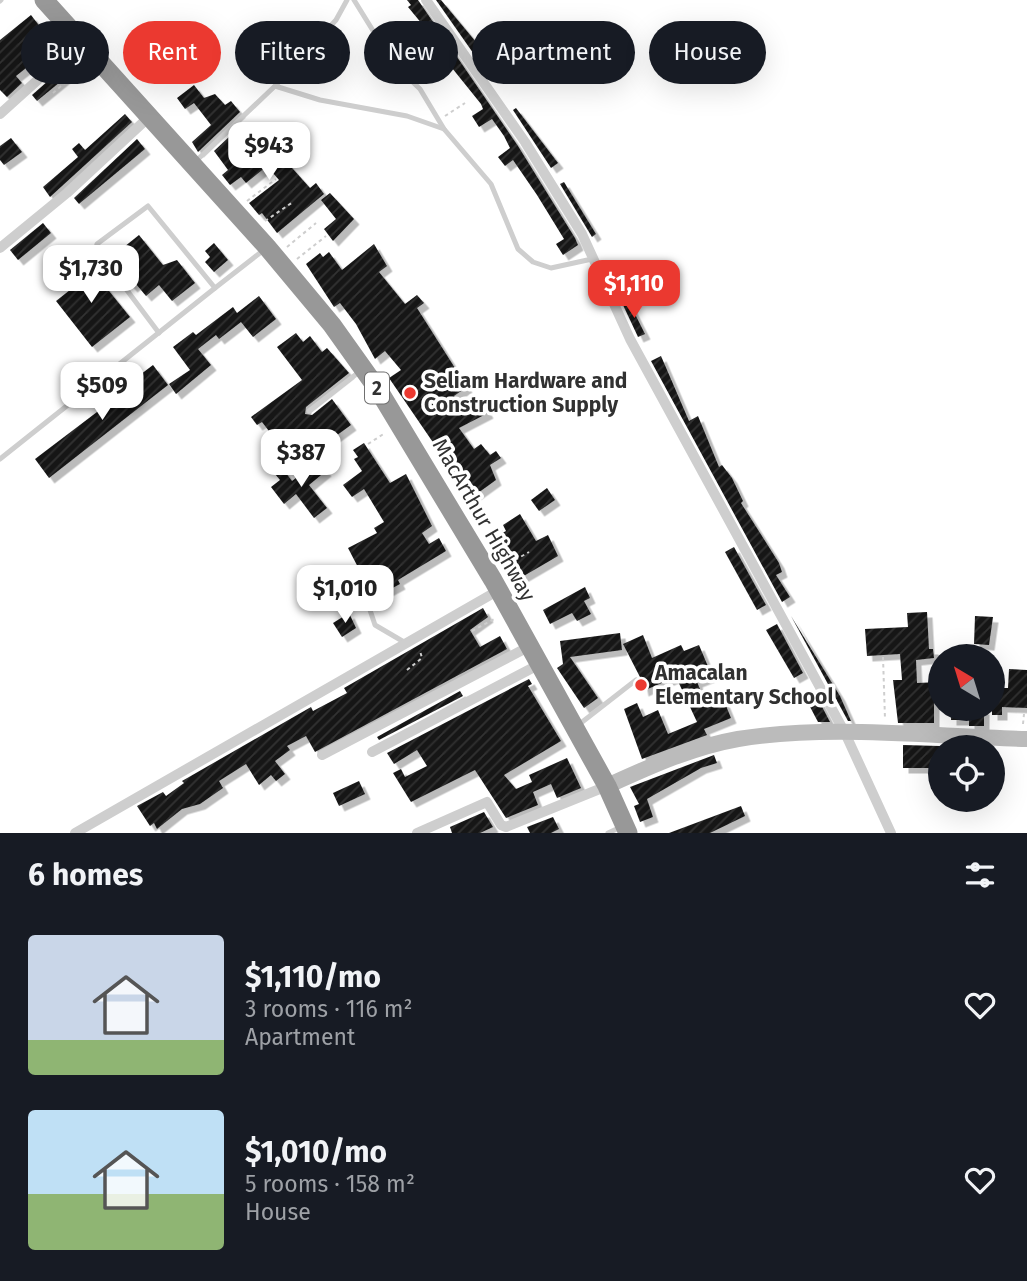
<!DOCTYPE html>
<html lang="en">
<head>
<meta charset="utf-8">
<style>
  :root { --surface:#171b24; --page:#20242c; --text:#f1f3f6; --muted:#9ea1a6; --accent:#eb3930 }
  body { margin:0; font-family:"Fira Sans",sans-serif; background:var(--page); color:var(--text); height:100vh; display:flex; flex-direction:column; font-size:26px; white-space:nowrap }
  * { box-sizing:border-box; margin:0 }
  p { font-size:23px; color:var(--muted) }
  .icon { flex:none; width:38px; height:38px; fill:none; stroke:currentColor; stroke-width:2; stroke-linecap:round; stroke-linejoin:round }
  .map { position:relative; height:833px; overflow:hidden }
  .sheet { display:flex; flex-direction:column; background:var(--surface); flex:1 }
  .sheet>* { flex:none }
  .hud { position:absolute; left:21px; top:21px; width:985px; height:63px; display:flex; gap:14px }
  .needle { width:46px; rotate:322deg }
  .tools { position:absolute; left:928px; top:644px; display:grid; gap:14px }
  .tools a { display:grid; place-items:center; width:77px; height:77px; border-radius:50%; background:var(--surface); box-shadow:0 7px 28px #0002; font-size:35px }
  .price { position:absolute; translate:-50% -60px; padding:0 16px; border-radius:14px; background:#fff; color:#222; font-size:23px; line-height:46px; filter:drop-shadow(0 2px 4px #0008) }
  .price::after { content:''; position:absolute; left:50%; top:42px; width:21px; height:16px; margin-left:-10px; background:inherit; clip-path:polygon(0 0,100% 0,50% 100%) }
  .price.selected { background:var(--accent); color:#fff }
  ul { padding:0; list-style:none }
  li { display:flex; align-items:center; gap:21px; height:175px; padding:0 28px }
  li span { display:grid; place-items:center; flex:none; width:196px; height:140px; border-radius:7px; color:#555 }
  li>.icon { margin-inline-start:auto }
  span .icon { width:84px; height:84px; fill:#fffc; stroke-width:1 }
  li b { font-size:30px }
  h2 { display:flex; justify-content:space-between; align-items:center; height:84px; padding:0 28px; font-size:30px }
  .pill { padding:0 24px; border-radius:32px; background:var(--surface); box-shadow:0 7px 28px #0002; font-size:24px; line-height:63px }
  .pill.selected { background:var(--accent); color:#fff }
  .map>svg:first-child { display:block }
  .building { fill:url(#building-hatch); filter:url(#shadow) }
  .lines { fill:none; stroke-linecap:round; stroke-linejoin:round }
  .path { stroke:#cecece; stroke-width:2; stroke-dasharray:3.5 3.5; stroke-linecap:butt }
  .lane { stroke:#cecece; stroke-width:5 }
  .street { stroke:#cecece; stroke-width:10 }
  .secondary { stroke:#bbb; stroke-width:16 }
  .highway { stroke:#989898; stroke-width:19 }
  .poi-dot { fill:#eb3930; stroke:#fff; stroke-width:2.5 }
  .labels { text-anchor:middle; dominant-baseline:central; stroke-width:7; stroke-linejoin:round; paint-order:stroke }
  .shield { fill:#fff; stroke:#6f6f6f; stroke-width:2 }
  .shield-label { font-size:19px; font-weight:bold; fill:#313131 }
  .poi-label { font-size:21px; font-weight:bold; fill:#313131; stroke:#fff; text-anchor:start }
  .street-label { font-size:21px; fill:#313131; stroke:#fff }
</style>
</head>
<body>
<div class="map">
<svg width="1027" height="833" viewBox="0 0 1027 833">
  <defs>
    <pattern id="building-hatch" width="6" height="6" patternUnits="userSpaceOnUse" patternTransform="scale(1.75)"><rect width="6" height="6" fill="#181818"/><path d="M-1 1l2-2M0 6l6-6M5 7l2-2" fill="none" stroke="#313131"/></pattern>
    <filter id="shadow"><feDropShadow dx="5.5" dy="5.5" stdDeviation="0" flood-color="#0004"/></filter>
  </defs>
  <rect width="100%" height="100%" fill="#fff"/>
  <g class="building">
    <path d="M407,0H418L518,146L575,238L578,245L563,255L556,244L564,239L537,195L513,160L505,166L498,157L510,148L504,136L492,119L479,127L472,116L483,109L481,104L448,63L452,60L408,7L411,5Z"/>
    <path d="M436,0H441L486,54L478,60Z"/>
    <path d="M31,15L41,28L45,24L54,36L26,59L30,65L16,76L22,83L7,97L0,90V40Z"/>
    <path d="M261,44L271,57L256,68L246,55Z"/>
    <path d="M65,66L71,73L37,101L32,95Z"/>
    <path d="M194,85L204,98L215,94L225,105L231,101L240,112L198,152L192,142L211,125L194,103L185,109L177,98Z"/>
    <path d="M516,108L558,163L551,168L513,110Z"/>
    <path d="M125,114L132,122L50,197L43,187L78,157L72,149L79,143L85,150Z"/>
    <path d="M229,137L238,148L252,137L277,164L284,159L310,188L316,183L324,194L277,233L262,213L259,215L249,203L279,180L267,166L246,183L241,177L230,185L222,175L228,170L214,151Z"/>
    <path d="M11,138L22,152L4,165L0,160V146Z"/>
    <path d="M137,139L145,149L79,204L74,198Z"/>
    <path d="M564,182L596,234L592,237L560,184Z"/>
    <path d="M330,193L354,219L333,241L324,229L336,219L321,200Z"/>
    <path d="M43,223L51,233L18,260L10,250Z"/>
    <path d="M139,235L163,265L177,260L195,283L172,301L159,285L146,296L136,284L132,287L121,274L126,270L114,255Z"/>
    <path d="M214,243L228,260L214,272L205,262L210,257L205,251Z"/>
    <path d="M374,244L387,266L379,272L405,304L417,295L424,303L417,308L467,387L454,396L464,412L481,401L488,413L459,428L474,449L481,444L490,455L496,451L501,458L490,465L496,480L471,498L389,378L401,370L385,351L375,359L356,324L340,303L334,307L306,264L320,253L323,257L329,252L342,270Z"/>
    <path d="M84,260L130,317L92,347L56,301L75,286L65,275Z"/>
    <path d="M259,296L276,319L253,337L241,322L219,339L216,335L198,349L211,365L176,394L169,384L190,370L173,347L193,332L196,335L233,307L237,313Z"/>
    <path d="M629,302L645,334L638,337L623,305Z"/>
    <path d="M296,333L303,342L310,336L322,352L327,348L349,373L306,407L305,414L312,415L332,399L351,425L333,438L328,430L321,435L316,429L294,447L278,431L272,435L262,422L257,425L251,417L302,380L277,347Z"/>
    <path d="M661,356L689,421L698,416L719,467L722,465L732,478L743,501L741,503L779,563L782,572L776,575L790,597L782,602L651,361Z"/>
    <path d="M153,365L168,385L49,478L35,459L126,390L124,387Z"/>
    <path d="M364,443L390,483L406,474L432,526L422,533L429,544L439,538L446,551L398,580L400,584L374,598L348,548L377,533L374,528L384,522L364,489L352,497L343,485L362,471L354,459L358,457L353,450Z"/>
    <path d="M318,461L326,471L309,485L327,508L314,518L296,494L284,504L271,487L280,480L275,474L282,468L292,481Z"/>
    <path d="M547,488L555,500L539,511L531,500Z"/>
    <path d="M520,514L536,541L548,535L558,556L510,584L504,572L517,564L499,535L506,531L503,525Z"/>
    <path d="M734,547L766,605L757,610L725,552Z"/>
    <path d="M585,587L590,598L584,601L591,614L577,621L572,613L550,624L543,610Z"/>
    <path d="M483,608L488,617L470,630L480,647L500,636L507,649L315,752L306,736L287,746L290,750L275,761L285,774L276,781L271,775L259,785L246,764L219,781L223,788L200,804L182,809L157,829L154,823L150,826L137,806L163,792L166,796L184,783L182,781L311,707L313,711L347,693L344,688Z"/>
    <path d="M927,612L929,649H933L934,658L916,660L917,683L940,682V701H934V723H898L893,680H902L900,654L867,656L865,629L908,627L907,613Z"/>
    <path d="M349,613L356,628L342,637L333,623Z"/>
    <path d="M791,616L840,696L851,721H848Z"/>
    <path d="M975,616L993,617L989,645L974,644Z"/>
    <path d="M777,624L803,673L794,678L766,630Z"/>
    <path d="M620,633L622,650L570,657L598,698L584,708L557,668L563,664L560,641Z"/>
    <path d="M643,635L652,658L681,645L684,651L699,645L712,676L697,682L706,703L722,696L731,718L704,729L707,735L642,759L624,709L637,703L643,717L658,710L668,734L697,722L676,677L643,691L641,679L623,644Z"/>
    <path d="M1009,669L1027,670V708L1002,707V715H992V688H1008Z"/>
    <path d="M529,679L532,684L528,686L561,741L504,775L516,789L532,782L529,775L567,758L581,788L557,798L551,784L533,792L538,805L506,818L475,770L411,802L393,773L401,769L405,777L427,766L417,750L394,764L387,753Z"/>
    <path d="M460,691L463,696L379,740L377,737Z"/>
    <path d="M817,697L830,722H818L808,703Z"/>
    <path d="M951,709H984V726H969V720H951Z"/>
    <path d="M903,745L940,746V768H903Z"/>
    <path d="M714,755L717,763L701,768L647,799L653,817L640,822L634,806L639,804L630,787Z"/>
    <path d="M359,781L365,794L339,806L333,793Z"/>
    <path d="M741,806L745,816L710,833H669Z"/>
    <path d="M484,812L493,827L480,833H452L450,827Z"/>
    <path d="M553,817L559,829L551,833H530L527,827Z"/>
  </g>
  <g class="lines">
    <g class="path">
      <path d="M384,33L408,21"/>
      <path d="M53,93L84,66"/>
      <path d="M445,116L465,103"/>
      <path d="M247,201L276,179"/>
      <path d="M265,221L293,202"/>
      <path d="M287,247L316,223"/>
      <path d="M297,259L326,236"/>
      <path d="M368,444L385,433"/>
      <path d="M487,539L504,529"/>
      <path d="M503,567L529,552"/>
      <path d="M472,631L496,618"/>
      <path d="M883,657L885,719"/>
      <path d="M407,670L422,658L420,651"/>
      <path d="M1023,724L1024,714"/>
    </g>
    <g class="lane">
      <path d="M354,0L393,63L420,89L444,129L491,184L518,249L533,262L551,268L592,259"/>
      <path d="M0,1L1,0"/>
      <path d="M275,86L320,100L407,116L444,129"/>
      <path d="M195,162L275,86L336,20L347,0"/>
      <path d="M159,333L96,249L97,244L148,206L215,288L265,249"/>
      <path d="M309,411L359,372"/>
      <path d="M0,459L215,288"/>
      <path d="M359,577L375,625L404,642"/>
      <path d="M577,726L636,680"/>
      <path d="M608,833L621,827"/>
    </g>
    <g class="street">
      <path d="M426,0L525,142L582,234L630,339L845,733L891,833"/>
      <path d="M0,114L82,40"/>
      <path d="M0,248L67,193L150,116"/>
      <path d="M372,752L540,664"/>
      <path d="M322,755L530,646"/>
      <path d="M75,833L499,590"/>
      <path d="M417,833L487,802L501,825L506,827L607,786"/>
    </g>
    <path class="secondary" d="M607,786C649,767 692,747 738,739C832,724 932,737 1027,739"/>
    <path class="highway" d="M44,0L267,247L332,325L379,391L493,580L607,786L628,833"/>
  </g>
  <g class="poi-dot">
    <circle cx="410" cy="393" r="7"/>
    <circle cx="641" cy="685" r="7"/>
  </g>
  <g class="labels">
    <rect class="shield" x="365" y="372.5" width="24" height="31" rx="5"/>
    <g class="shield-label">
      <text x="377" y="388">2</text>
    </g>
    <g class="poi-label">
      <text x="424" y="381">Seliam Hardware and<tspan x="424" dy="24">Construction Supply</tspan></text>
      <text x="655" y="673">Amacalan<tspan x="655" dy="24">Elementary School</tspan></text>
    </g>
    <g class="street-label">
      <text transform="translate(484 520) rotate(60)">MacArthur Highway</text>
    </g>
  </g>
</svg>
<div class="tools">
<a><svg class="needle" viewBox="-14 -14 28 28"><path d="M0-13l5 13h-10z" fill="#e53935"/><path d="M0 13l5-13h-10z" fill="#9ea1a6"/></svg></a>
<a><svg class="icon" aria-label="locate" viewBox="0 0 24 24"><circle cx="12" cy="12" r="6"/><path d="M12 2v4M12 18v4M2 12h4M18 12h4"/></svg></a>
</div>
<b class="price" style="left:269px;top:182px">$943</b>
<b class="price" style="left:91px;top:305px">$1,730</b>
<b class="price selected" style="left:634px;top:320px">$1,110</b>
<b class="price" style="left:102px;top:422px">$509</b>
<b class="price" style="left:301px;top:489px">$387</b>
<b class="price" style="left:345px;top:625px">$1,010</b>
<div class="hud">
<a class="pill">Buy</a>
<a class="pill selected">Rent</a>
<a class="pill">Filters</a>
<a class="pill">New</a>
<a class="pill">Apartment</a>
<a class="pill">House</a>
</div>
</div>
<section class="sheet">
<h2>6 homes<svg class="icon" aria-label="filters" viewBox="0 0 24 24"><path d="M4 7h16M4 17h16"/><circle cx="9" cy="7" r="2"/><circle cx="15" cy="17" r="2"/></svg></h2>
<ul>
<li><span style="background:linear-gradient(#c9d6e8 75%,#8fb573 0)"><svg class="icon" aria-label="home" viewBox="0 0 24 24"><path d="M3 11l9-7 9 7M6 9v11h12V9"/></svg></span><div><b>$1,110/mo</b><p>3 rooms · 116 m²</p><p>Apartment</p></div><svg class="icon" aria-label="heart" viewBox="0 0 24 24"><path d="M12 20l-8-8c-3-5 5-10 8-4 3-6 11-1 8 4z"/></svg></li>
<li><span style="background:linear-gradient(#bfe0f5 60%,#8fb573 0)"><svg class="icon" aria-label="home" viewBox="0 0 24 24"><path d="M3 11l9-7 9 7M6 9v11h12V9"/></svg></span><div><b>$1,010/mo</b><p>5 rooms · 158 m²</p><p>House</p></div><svg class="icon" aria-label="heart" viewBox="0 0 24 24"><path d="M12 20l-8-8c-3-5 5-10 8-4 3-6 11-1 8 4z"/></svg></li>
</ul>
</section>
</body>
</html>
